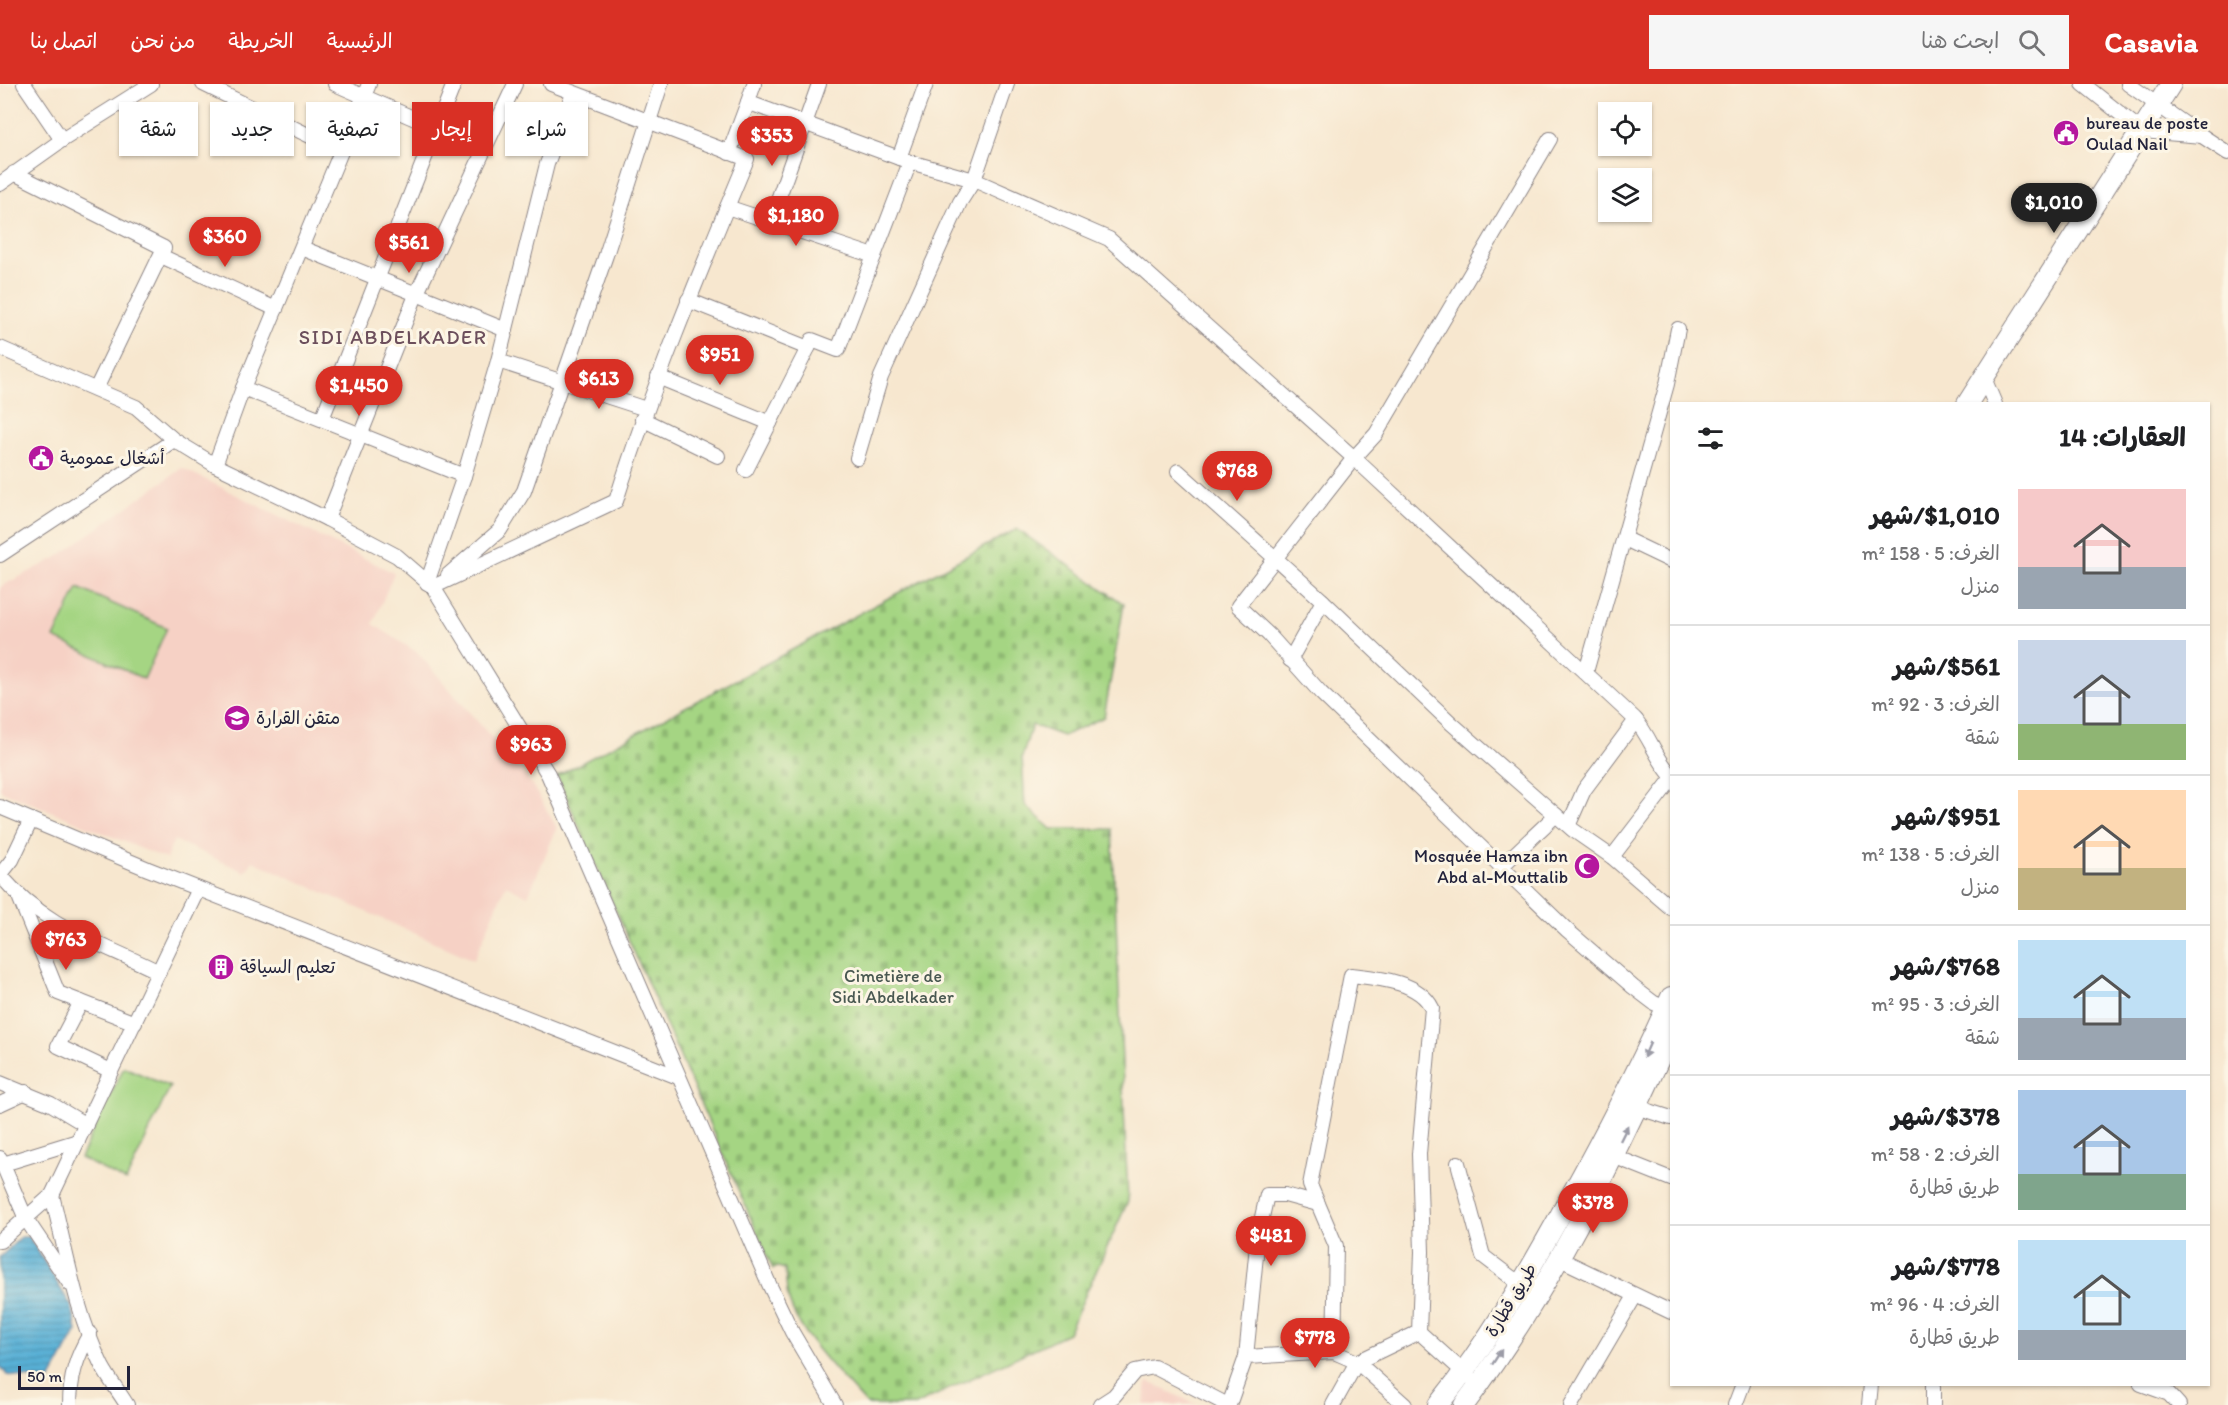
<!DOCTYPE html>
<html lang="ar">
<head>
<meta charset="utf-8">
<style>
  :root { --surface:#fff; --page:#f6f6f6; --text:#202124; --muted:#757577; --line:#e0e0e0; --accent:#d93025 }
  body { margin:0; font-family:Itim,"Playpen Sans Arabic",sans-serif; background:var(--page); color:var(--text); direction:rtl; height:100vh; display:flex; flex-direction:column; font-size:22px; white-space:nowrap }
  * { box-sizing:border-box; margin:0 }
  p { font-size:20px; color:var(--muted) }
  .icon { flex:none; width:33px; height:33px; fill:none; stroke:currentColor; stroke-width:2; stroke-linecap:round; stroke-linejoin:round }
  .map { position:relative; flex:1; overflow:hidden; direction:ltr }
  .sheet { position:absolute; left:1670px; top:318px; width:540px; height:984px; display:flex; flex-direction:column; background:var(--surface); border-radius:0px; box-shadow:0 2px 4px #0004; direction:rtl }
  .sheet>* { flex:none }
  .top-card { position:absolute; left:18px; top:18px; width:570px; height:54px; direction:rtl; display:flex; gap:12px }
  .buttons { position:absolute; left:1598px; top:18px; display:grid; gap:12px }
  .buttons a { display:grid; place-items:center; width:54px; height:54px; border-radius:0px; background:var(--surface); box-shadow:0 2px 4px #0004; font-size:30px }
  .scale { position:absolute; left:18px; bottom:15px; width:112px; box-sizing:border-box; padding-left:6px; border:3px solid #22223b; border-top:0; font-size:16px; line-height:21px; white-space:nowrap; color:#22223b; -webkit-text-stroke:4px #fcf5e5; paint-order:stroke }
  .price { position:absolute; translate:-50% -51px; padding:0 14px; border-radius:21px; background:var(--accent); color:#fff; font-size:20px; line-height:39px; filter:drop-shadow(0 2px 3px #0008) }
  .price::after { content:''; position:absolute; left:50%; top:36px; width:18px; height:14px; margin-left:-9px; background:inherit; clip-path:polygon(0 0,100% 0,50% 100%) }
  .price.active { background:#222; color:#fff }
  ul { padding:0; list-style:none }
  li { display:flex; align-items:center; gap:18px; height:150px; padding:0 24px }
  li+li { border-top:2px solid var(--line) }
  li span { display:grid; place-items:center; flex:none; width:168px; height:120px; border-radius:0px; color:#555 }
  li>.icon { margin-inline-start:auto }
  span .icon { width:72px; height:72px; fill:#fffc; stroke-width:1 }
  li b { font-size:26px }
  h2 { display:flex; justify-content:space-between; align-items:center; height:72px; padding:0 24px; font-size:26px }
  .chip { padding:0 21px; border-radius:0px; background:var(--surface); box-shadow:0 2px 4px #0004; font-size:21px; line-height:54px }
  .chip.active { background:var(--accent); color:#fff }
  header { display:flex; align-items:center; gap:36px; box-sizing:border-box; height:84px; padding:0 30px; background:var(--accent); color:#fff }
  header strong { font-size:28px }
  nav { display:flex; gap:33px; margin-inline-start:auto; font-size:21px }
  .search { width:420px; height:54px; background:var(--page); display:flex; align-items:center; gap:15px; box-sizing:border-box; padding:0 21px; border-radius:0px; color:var(--muted); font-size:22px }
  .map>svg:first-child { display:block }
  .built { fill:#f6d1c5 }
  .green { fill:#a5d583; stroke:#647c5f; stroke-width:1.5 }
  .cemetery { fill:url(#cemetery-stones); stroke:#647c5f; stroke-width:1.5 }
  .water { fill:url(#water-rules); stroke:#3e6988; stroke-width:1.5 }
  .lines { fill:none; stroke-linecap:round; stroke-linejoin:round }
  .minor-casing { stroke:#8c8485; stroke-width:16 }
  .secondary-casing { stroke:#8c8485; stroke-width:22 }
  .minor { stroke:#fff; stroke-width:14 }
  .secondary { stroke:#fff; stroke-width:20 }
  .oneway { fill:#9c9ca7 }
  .labels { text-anchor:middle; dominant-baseline:central; stroke-width:6; stroke-linejoin:round; paint-order:stroke }
  .poi-label { font-size:18px; fill:#22223b; stroke:#fcf5e5; text-anchor:start }
  .park-label { font-size:18px; fill:#495851; stroke:#fcf5e5 }
  .street-label { font-size:18px; fill:#22223b; stroke:#fcf5e5 }
  .neighbourhood-label { font-size:20px; letter-spacing:1.5px; fill:#6c4f5c; stroke:#fcf5e5 }
</style>
</head>
<body>
<header>
<strong>Casavia</strong>
<div class="search"><svg class="icon" aria-label="search" viewBox="0 0 24 24"><circle cx="10" cy="10" r="6"/><path d="M15 15l6 6"/></svg>ابحث هنا</div>
<nav><a>الرئيسية</a><a>الخريطة</a><a>من نحن</a><a>اتصل بنا</a></nav>
</header>
<div class="map">
<svg width="2228" height="1321" viewBox="0 0 2228 1321">
  <defs>
    <pattern id="cemetery-stones" width="16" height="16" patternUnits="userSpaceOnUse" patternTransform="scale(1.5)"><rect width="16" height="16" fill="#a5d583"/><path d="M2 7V4a2 2 0 0 1 4 0v3zM10 15v-3a2 2 0 0 1 4 0v3z" fill="#8eb772"/></pattern>
    <pattern id="water-rules" width="6" height="5" patternUnits="userSpaceOnUse" patternTransform="scale(1.5)"><rect width="6" height="5" fill="#59b0d6"/><path d="M0 2.5h6" fill="none" stroke="#498faf"/></pattern>
  </defs>
  <rect width="100%" height="100%" fill="#fcf5e5"/>
  <filter id="ink" filterUnits="userSpaceOnUse"><feTurbulence type="fractalNoise" baseFrequency=".0167" numOctaves="2"/><feDisplacementMap in="SourceGraphic" scale="12" xChannelSelector="R" yChannelSelector="G"/><feConvolveMatrix kernelMatrix="1 2 1 2 8 2 1 2 1" color-interpolation-filters="sRGB"/></filter>
  <filter id="wash" filterUnits="userSpaceOnUse"><feTurbulence type="fractalNoise" baseFrequency=".008" numOctaves="4" result="noise"/><feDisplacementMap in="SourceGraphic" scale="24" xChannelSelector="R" yChannelSelector="G"/><feGaussianBlur stdDeviation="1.35" result="paint"/><feColorMatrix in="noise" values="0 0 0 0 0 0 0 0 0 0 0 0 0 0 0 0 0 1.4 0 .05"/><feComposite in="paint" operator="in"/></filter>
  <g filter="url(#wash)">
    <rect width="100%" height="100%" fill="#f7e7cf"/>
    <g class="built">
      <path d="M182,384L394,489L373,540L418,569L531,699L557,744L528,812L506,801L474,876L253,777L245,788L174,756L166,775L0,706V503L56,474Z"/>
      <path d="M1147,1297L1197,1321H1144Z"/>
    </g>
    <g class="green">
      <path d="M78,504L167,544L144,595L54,554Z"/>
      <path d="M124,983L170,1003L126,1097L80,1074Z"/>
    </g>
    <path class="cemetery" d="M1017,445L1124,520L1104,633L1063,652L1032,641L1022,673L1025,721L1051,745H1112L1128,1117L1068,1249L915,1321H867C843,1294 796,1248 788,1213C786,1204 786,1194 785,1185L778,1183L773,1185L557,692Z"/>
    <path class="water" d="M21,1153H29L72,1223L77,1247L50,1296L7,1291L0,1282V1173Z"/>
  </g>
  <g filter="url(#ink)">
    <g class="lines">
      <defs>
        <g id="minor">
          <path d="M24,0L62,56"/>
          <path d="M203,0L341,67"/>
          <path d="M335,0L436,44"/>
          <path d="M754,0L748,18L755,21L910,78L974,96L1109,155L1354,374L1376,350L1550,55"/>
          <path d="M2083,0L2142,47L2202,52L2128,0"/>
          <path d="M2202,52L2228,69"/>
          <path d="M729,69L748,18"/>
          <path d="M899,74L926,0"/>
          <path d="M14,89L164,164L96,305"/>
          <path d="M0,100L62,56L151,0"/>
          <path d="M727,123L874,172"/>
          <path d="M770,138L819,0"/>
          <path d="M302,164L506,246"/>
          <path d="M161,172L276,225"/>
          <path d="M688,216L808,264L746,386"/>
          <path d="M0,264L136,323L174,356L215,381L327,435L397,472L433,503L548,690L769,1200L792,1248L835,1321"/>
          <path d="M808,264L812,256L838,266L910,78"/>
          <path d="M498,277L646,325"/>
          <path d="M658,293L770,339"/>
          <path d="M1984,294L1995,320"/>
          <path d="M243,304L464,392"/>
          <path d="M322,335L454,0"/>
          <path d="M642,335L718,372"/>
          <path d="M857,374L881,293L960,118L974,96L1007,0"/>
          <path d="M215,381L243,304L369,0"/>
          <path d="M1178,387L1323,517L1451,639L1573,746L1612,773L1671,824"/>
          <path d="M327,435L416,211L515,0"/>
          <path d="M1625,455L1671,477"/>
          <path d="M0,471L174,356"/>
          <path d="M448,491L500,446L524,407L606,171L661,0"/>
          <path d="M427,499L464,392L498,277L547,80L573,10"/>
          <path d="M433,503L616,417C653,300 700,188 747,75L551,0"/>
          <path d="M1290,576L1323,517"/>
          <path d="M1586,588L1667,300L1678,245"/>
          <path d="M1671,691C1655,673 1650,652 1634,634L1354,374L1238,522L1269,551L1321,609L1567,846L1633,903L1654,919L1671,926"/>
          <path d="M0,723L148,785L678,993"/>
          <path d="M31,736L12,776L0,791C45,844 99,858 159,888"/>
          <path d="M1569,740L1584,706L1636,636"/>
          <path d="M1612,773L1671,696"/>
          <path d="M1501,783L1556,731"/>
          <path d="M20,815L58,909L135,939"/>
          <path d="M81,918L58,962L111,987"/>
          <path d="M0,999L51,1020L86,1041"/>
          <path d="M0,1020L26,1008"/>
          <path d="M1636,1023L1671,1034"/>
          <path d="M1613,1072L1671,1095"/>
          <path d="M0,1074L26,1135L70,1200"/>
          <path d="M1458,1079L1483,1172L1512,1194L1530,1199"/>
          <path d="M0,1081L78,1057"/>
          <path d="M52,1111C66,1168 76,1229 102,1282C109,1295 119,1308 127,1321"/>
          <path d="M0,1157L52,1111L198,805"/>
          <path d="M1558,1174L1671,1228"/>
          <path d="M1334,1268L1336,1162L1310,1101L1351,891C1377,894 1419,897 1432,924L1419,1070L1422,1168L1419,1248L1469,1293"/>
          <path d="M1246,1273L1258,1151L1267,1111H1285L1318,1120"/>
          <path d="M2141,1300L2169,1310L2179,1321"/>
          <path d="M70,1321C70,1294 76,1273 90,1250"/>
          <path d="M1100,1321L1114,1312L1135,1287L1154,1283L1228,1321"/>
          <path d="M1229,1321L1246,1273L1334,1268L1357,1278L1405,1321"/>
          <path d="M1333,1321L1357,1278L1419,1248"/>
          <path d="M1571,1321L1635,1212"/>
          <path d="M1735,1321L1743,1300"/>
          <path d="M1869,1321L1871,1300"/>
          <path d="M1933,1321V1300"/>
        </g>
        <g id="secondary">
          <path d="M1967,320L2171,0"/>
          <path d="M1438,1321C1489,1258 1529,1188 1568,1117C1605,1050 1640,983 1671,913"/>
          <path d="M1464,1321C1549,1208 1613,1078 1671,949"/>
        </g>
      </defs>
      <use href="#minor" class="minor-casing"/>
      <use href="#secondary" class="secondary-casing"/>
      <use href="#minor" class="minor"/>
      <use href="#secondary" class="secondary"/>
    </g>
    <defs><path id="oneway-solid" d="M-6-.8H1V-3.2L6.5 0L1 3.2V.8H-6Z" transform="scale(1.5)"/></defs>
    <g class="oneway">
      <use href="#oneway-solid" transform="translate(1647 966) rotate(114)"/>
      <use href="#oneway-solid" transform="translate(1624 1049) rotate(-64)"/>
      <use href="#oneway-solid" transform="translate(1497 1273) rotate(-57)"/>
    </g>
  </g>
  <defs>
    <symbol id="civic-disc" viewBox="-11 -11 22 22"><circle r="9.5" fill="#b5179e" stroke="#fcf5e5"/><path d="M-.6-6.5H3V-4.5H.6V-3L4-1V1h2V6H-6V1h2V-1L-.6-3ZM-1.2 2.5V6h2.4V2.5Z" fill="#fff"/></symbol>
    <symbol id="school-disc" viewBox="-11 -11 22 22"><circle r="9.5" fill="#b5179e" stroke="#fcf5e5"/><path d="M0-5L7-2L0 1L-7-2ZM-4 1L0 2.5L4 1V4Q0 6-4 4Z" fill="#fff"/></symbol>
    <symbol id="mosque-disc" viewBox="-11 -11 22 22"><circle r="9.5" fill="#b5179e" stroke="#fcf5e5"/><path d="M3.5-4.9A6 6 0 1 0 3.5 4.9A5 5 0 1 1 3.5-4.9Z" fill="#fff"/></symbol>
    <symbol id="building-disc" viewBox="-11 -11 22 22"><circle r="9.5" fill="#b5179e" stroke="#fcf5e5"/><path d="M-4-6H4V6H1V3H-1V6H-4ZM-2.5-4.3h1.7v1.8h-1.7ZM.8-4.3h1.7v1.8H.8ZM-2.5-1h1.7V.8h-1.7ZM.8-1h1.7V.8H.8Z" fill="#fff"/></symbol>
  </defs>
  <g fill-rule="evenodd">
    <use href="#civic-disc" x="2051" y="34" width="30" height="30"/>
    <use href="#civic-disc" x="26" y="359" width="30" height="30"/>
    <use href="#school-disc" x="222" y="619" width="30" height="30"/>
    <use href="#mosque-disc" x="1572" y="767" width="30" height="30"/>
    <use href="#building-disc" x="206" y="868" width="30" height="30"/>
  </g>
  <g class="labels">
    <g class="poi-label">
      <text x="2086" y="39">bureau de poste<tspan x="2086" dy="21">Oulad Nail</tspan></text>
      <text x="60" y="374">أشغال عمومية</text>
      <text x="256" y="634">متقن القرارة</text>
      <text x="1568" y="772" text-anchor="end">Mosquée Hamza ibn<tspan x="1568" dy="21">Abd al-Mouttalib</tspan></text>
      <text x="240" y="883">تعليم السياقة</text>
    </g>
    <g class="park-label">
      <text x="893" y="892">Cimetière de<tspan x="893" dy="21">Sidi Abdelkader</tspan></text>
    </g>
    <g class="street-label">
      <text transform="translate(1511 1216) rotate(-59)">طريق قطارة</text>
    </g>
    <g class="neighbourhood-label">
      <text x="393" y="253">SIDI ABDELKADER</text>
    </g>
  </g>
</svg>
<div class="buttons">
<a><svg class="icon" aria-label="locate" viewBox="0 0 24 24"><circle cx="12" cy="12" r="6"/><path d="M12 2v4M12 18v4M2 12h4M18 12h4"/></svg></a>
<a><svg class="icon" aria-label="layers" viewBox="0 0 24 24"><path d="M12 4l9 5-9 5-9-5zM3 14l9 5 9-5"/></svg></a>
</div>
<div class="scale">50 m</div>
<b class="price" style="left:772px;top:83px">$353</b>
<b class="price active" style="left:2054px;top:150px">$1,010</b>
<b class="price" style="left:796px;top:163px">$1,180</b>
<b class="price" style="left:225px;top:184px">$360</b>
<b class="price" style="left:409px;top:190px">$561</b>
<b class="price" style="left:720px;top:302px">$951</b>
<b class="price" style="left:599px;top:326px">$613</b>
<b class="price" style="left:359px;top:333px">$1,450</b>
<b class="price" style="left:1237px;top:418px">$768</b>
<b class="price" style="left:531px;top:692px">$963</b>
<b class="price" style="left:66px;top:887px">$763</b>
<b class="price" style="left:1593px;top:1150px">$378</b>
<b class="price" style="left:1271px;top:1183px">$481</b>
<b class="price" style="left:1315px;top:1285px">$778</b>
<div class="top-card">
<a class="chip">شراء</a>
<a class="chip active">إيجار</a>
<a class="chip">تصفية</a>
<a class="chip">جديد</a>
<a class="chip">شقة</a>
</div>
<section class="sheet">
<h2>العقارات: 14<svg class="icon" aria-label="filters" viewBox="0 0 24 24"><path d="M4 7h16M4 17h16"/><circle cx="9" cy="7" r="2"/><circle cx="15" cy="17" r="2"/></svg></h2>
<ul>
<li><span style="background:linear-gradient(#f6c9c9 65%,#9aa5b1 0)"><svg class="icon" aria-label="home" viewBox="0 0 24 24"><path d="M3 11l9-7 9 7M6 9v11h12V9"/></svg></span><div><b>$1,010/شهر</b><p>الغرف: 5 · 158 m²</p><p>منزل</p></div></li>
<li><span style="background:linear-gradient(#c9d6e8 70%,#8fb573 0)"><svg class="icon" aria-label="home" viewBox="0 0 24 24"><path d="M3 11l9-7 9 7M6 9v11h12V9"/></svg></span><div><b>$561/شهر</b><p>الغرف: 3 · 92 m²</p><p>شقة</p></div></li>
<li><span style="background:linear-gradient(#ffd9b3 65%,#c2b280 0)"><svg class="icon" aria-label="home" viewBox="0 0 24 24"><path d="M3 11l9-7 9 7M6 9v11h12V9"/></svg></span><div><b>$951/شهر</b><p>الغرف: 5 · 138 m²</p><p>منزل</p></div></li>
<li><span style="background:linear-gradient(#bfe0f5 65%,#9aa5b1 0)"><svg class="icon" aria-label="home" viewBox="0 0 24 24"><path d="M3 11l9-7 9 7M6 9v11h12V9"/></svg></span><div><b>$768/شهر</b><p>الغرف: 3 · 95 m²</p><p>شقة</p></div></li>
<li><span style="background:linear-gradient(#a9c7e8 70%,#7fa58c 0)"><svg class="icon" aria-label="home" viewBox="0 0 24 24"><path d="M3 11l9-7 9 7M6 9v11h12V9"/></svg></span><div><b>$378/شهر</b><p>الغرف: 2 · 58 m²</p><p>طريق قطارة</p></div></li>
<li><span style="background:linear-gradient(#bfe0f5 75%,#9aa5b1 0)"><svg class="icon" aria-label="home" viewBox="0 0 24 24"><path d="M3 11l9-7 9 7M6 9v11h12V9"/></svg></span><div><b>$778/شهر</b><p>الغرف: 4 · 96 m²</p><p>طريق قطارة</p></div></li>
</ul>
</section>
</div>
</body>
</html>
